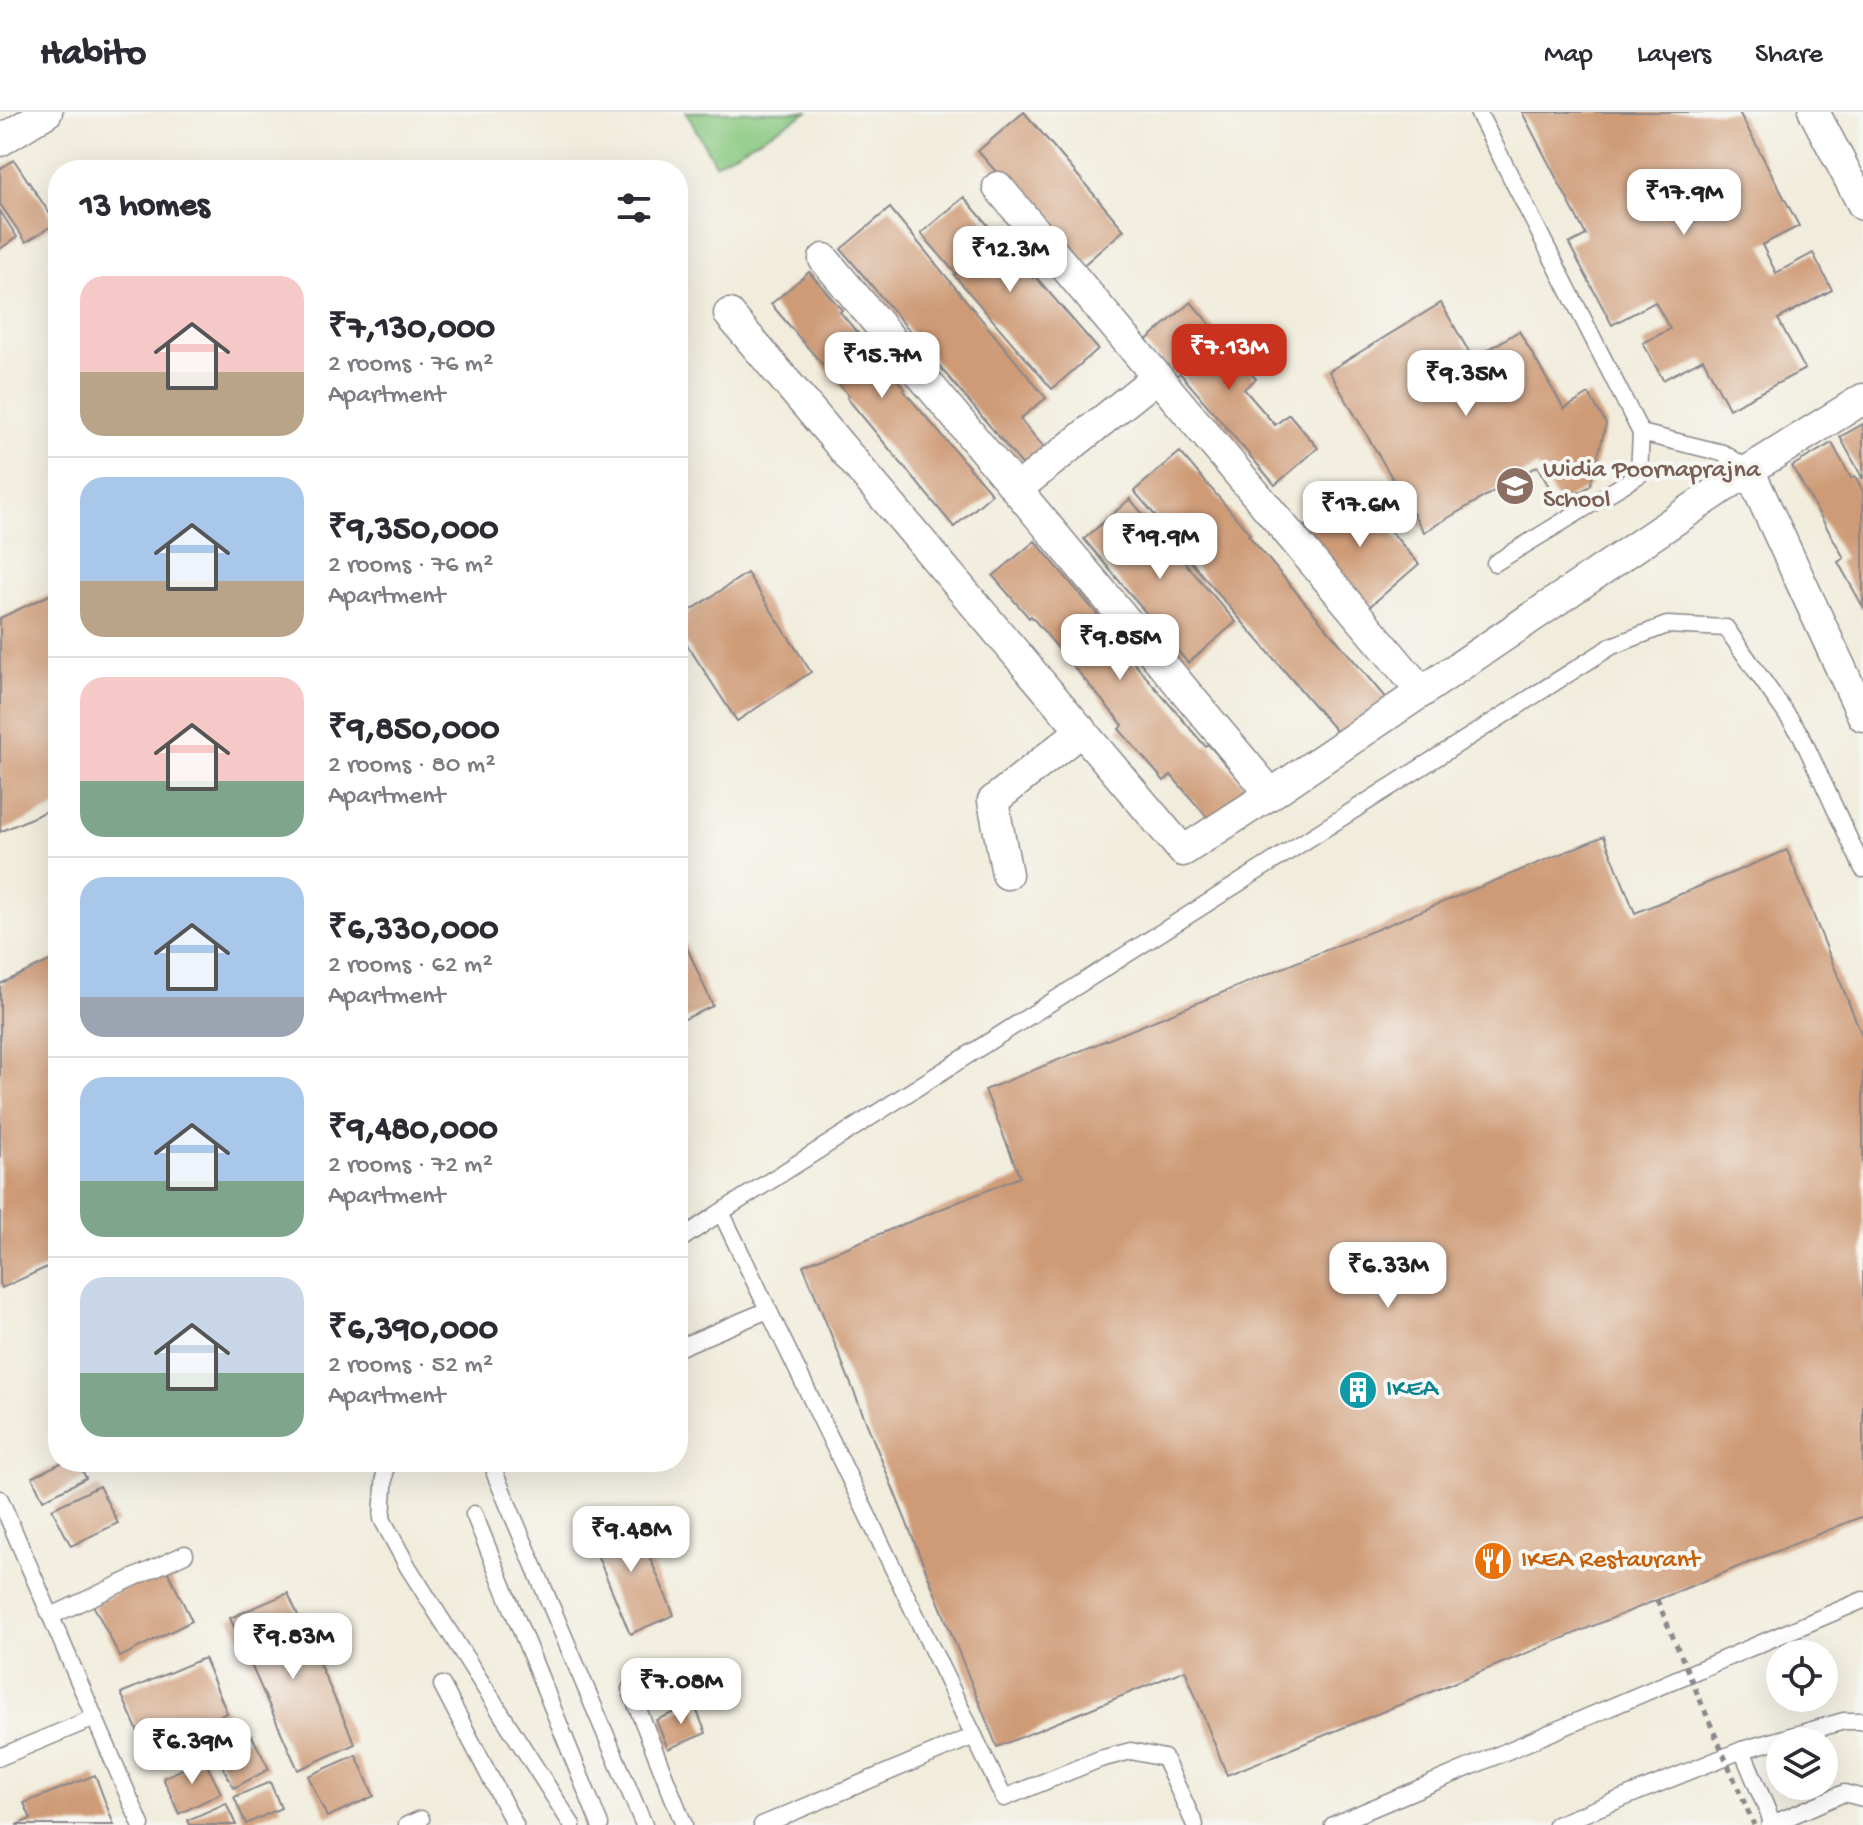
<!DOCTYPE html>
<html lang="en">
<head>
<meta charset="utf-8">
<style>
  :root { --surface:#fff; --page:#f2f2f3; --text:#2b2b33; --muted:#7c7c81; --line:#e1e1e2; --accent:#c8321e }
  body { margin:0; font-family:"Gochi Hand",sans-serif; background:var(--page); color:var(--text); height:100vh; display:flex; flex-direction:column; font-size:30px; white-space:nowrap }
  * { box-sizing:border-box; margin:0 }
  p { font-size:26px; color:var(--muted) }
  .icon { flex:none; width:44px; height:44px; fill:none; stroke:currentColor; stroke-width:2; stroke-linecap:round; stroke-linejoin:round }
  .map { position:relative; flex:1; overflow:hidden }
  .sheet { position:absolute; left:48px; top:48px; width:640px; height:1312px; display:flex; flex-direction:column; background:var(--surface); border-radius:32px; box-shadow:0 8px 32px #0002 }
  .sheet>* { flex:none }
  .controls { position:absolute; left:1766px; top:1528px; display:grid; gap:16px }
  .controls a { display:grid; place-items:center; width:72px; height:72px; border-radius:50%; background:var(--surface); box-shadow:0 8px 32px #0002; font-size:40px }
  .price { position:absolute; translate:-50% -68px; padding:0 18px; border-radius:16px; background:#fff; color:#222; font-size:26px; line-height:52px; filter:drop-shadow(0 2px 4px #0008) }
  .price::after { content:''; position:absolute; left:50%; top:48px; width:24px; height:18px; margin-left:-12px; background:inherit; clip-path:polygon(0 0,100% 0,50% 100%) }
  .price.selected { background:var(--accent); color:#fff }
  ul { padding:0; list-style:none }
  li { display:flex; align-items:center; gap:24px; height:200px; padding:0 32px }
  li+li { border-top:2px solid var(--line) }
  li span { display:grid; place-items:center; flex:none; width:224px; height:160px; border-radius:24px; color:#555 }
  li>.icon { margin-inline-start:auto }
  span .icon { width:96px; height:96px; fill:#fffc; stroke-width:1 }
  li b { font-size:34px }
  h2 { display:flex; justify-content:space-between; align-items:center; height:96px; padding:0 32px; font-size:34px }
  header { display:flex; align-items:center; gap:48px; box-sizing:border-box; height:112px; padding:0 40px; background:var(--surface); border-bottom:2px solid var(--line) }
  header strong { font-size:38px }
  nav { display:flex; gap:44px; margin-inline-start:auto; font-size:28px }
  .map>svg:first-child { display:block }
  .green { fill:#88c87f; stroke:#55755d; stroke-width:2 }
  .building { fill:#cf9b77 }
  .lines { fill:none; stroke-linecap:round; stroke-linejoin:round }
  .service-casing { stroke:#8a878b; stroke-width:19 }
  .minor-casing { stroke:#8a878b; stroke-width:33 }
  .service { stroke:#fff; stroke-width:16 }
  .minor { stroke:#fff; stroke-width:30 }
  .path-bridge { stroke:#8a878b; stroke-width:5; stroke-dasharray:6 6; stroke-linecap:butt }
  .labels { text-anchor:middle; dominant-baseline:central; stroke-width:8; stroke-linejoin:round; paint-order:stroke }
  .education-label { font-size:26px; fill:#785e54; stroke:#f6f6f2; text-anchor:start }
  .culture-label { font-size:26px; fill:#0d838f; stroke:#f6f6f2; text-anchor:start }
  .food-label { font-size:26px; fill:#c56008; stroke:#f6f6f2; text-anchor:start }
</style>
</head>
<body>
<header>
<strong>Habito</strong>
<nav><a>Map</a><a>Layers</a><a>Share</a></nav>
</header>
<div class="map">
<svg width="1863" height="1713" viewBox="0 0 1863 1713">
  <rect width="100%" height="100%" fill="#f6f6f2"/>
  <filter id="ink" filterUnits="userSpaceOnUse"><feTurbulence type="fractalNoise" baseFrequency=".0125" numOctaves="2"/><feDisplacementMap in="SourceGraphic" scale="16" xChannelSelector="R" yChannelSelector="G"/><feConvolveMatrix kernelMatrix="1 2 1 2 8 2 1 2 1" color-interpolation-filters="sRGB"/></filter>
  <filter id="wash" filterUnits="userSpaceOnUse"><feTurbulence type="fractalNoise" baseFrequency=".006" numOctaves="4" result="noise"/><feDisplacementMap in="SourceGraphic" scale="32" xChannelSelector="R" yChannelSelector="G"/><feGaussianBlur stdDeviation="1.8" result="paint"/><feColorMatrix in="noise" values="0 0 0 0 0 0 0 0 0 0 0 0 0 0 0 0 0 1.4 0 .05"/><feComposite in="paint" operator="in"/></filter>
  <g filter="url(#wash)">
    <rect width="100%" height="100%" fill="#f1ecdb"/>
    <path class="green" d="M686,0H807L715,52Z"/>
    <g id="blocks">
      <g class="building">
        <path d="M1024,0L1124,118L1080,156L978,39Z"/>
        <path d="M1522,0H1739L1799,114L1762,133L1776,161L1813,141L1832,178L1778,207L1805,257L1729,297L1703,247L1663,268L1643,231L1670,217L1655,190L1612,213L1569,132L1586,123Z"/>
        <path d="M14,48L56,111L26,130L0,92V57Z"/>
        <path d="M964,85L1033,166L1035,164L1098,237L1052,277L954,163L956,162L921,121Z"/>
        <path d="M890,96L1046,286L1020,307L1046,338L1025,356L841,137Z"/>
        <path d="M0,99L17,125L0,137Z"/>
        <path d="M809,160L842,198L840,200L905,277L903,278L992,382L954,415L847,286L849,284L771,192Z"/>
        <path d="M1191,190L1256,267L1244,277L1275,313L1289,302L1318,336L1275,373L1180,261L1174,265L1144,230Z"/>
        <path d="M1441,191L1473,247L1519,219L1564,297L1589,282L1606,312L1590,374L1559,392L1537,354L1424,420L1329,259Z"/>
        <path d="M1863,312V367L1840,325Z"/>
        <path d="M1832,331L1851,366L1855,364L1863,379V495L1838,450L1844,446L1792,354Z"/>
        <path d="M1180,340L1250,422L1248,423L1388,589L1343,627L1202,463L1169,423L1171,422L1134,379Z"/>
        <path d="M1347,379L1382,420L1388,416L1419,452L1369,495L1302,417Z"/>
        <path d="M1130,387L1236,510L1188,551L1084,427Z"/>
        <path d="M1035,429L1120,529L1117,531L1205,634L1208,632L1249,679L1212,711L1171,663L1164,669L1119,617L1123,613L1031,504L1029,506L993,464Z"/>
        <path d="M747,461L811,560L737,609L678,519V507Z"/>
        <path d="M58,479V694L0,720V506Z"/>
        <path d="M1604,724L1635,801L1787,738L1863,926V1404L1227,1663L1185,1558L997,1635L803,1153L1020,1065L985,978Z"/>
        <path d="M684,829L713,894L678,910V831Z"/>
        <path d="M58,845V1150L2,1176L0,1171V872Z"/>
        <path d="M63,1350H78L86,1366L43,1388L32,1365Z"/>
        <path d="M99,1374L118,1411L71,1434L52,1397Z"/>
        <path d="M632,1403L674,1503L630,1522L588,1421Z"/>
        <path d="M166,1456L192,1509L120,1545L93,1493Z"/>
        <path d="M288,1481L355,1632L298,1658L230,1506Z"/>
        <path d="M204,1546L227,1601L145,1636L121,1581Z"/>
        <path d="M694,1592L706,1621L668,1637L656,1608Z"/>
        <path d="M252,1624L269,1657L234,1676L216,1642Z"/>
        <path d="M356,1643L374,1684L327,1705L308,1664Z"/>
        <path d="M204,1647L221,1681L179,1702L163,1666Z"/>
        <path d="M95,1663L114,1713H16L31,1707L24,1691Z"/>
        <path d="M270,1670L281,1696L246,1712L234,1685Z"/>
        <path d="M226,1691L236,1713H190L188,1708Z"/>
      </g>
    </g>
  </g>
  <g filter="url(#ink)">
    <use href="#blocks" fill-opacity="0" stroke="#8a878b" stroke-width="2"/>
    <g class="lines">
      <defs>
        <g id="service">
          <path d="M1478,0L1641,321"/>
          <path d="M1495,451L1639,363L1641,321L1723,341L1749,358"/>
          <path d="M721,1100L1004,1686L1100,1647L1131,1639L1164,1646L1195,1713"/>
          <path d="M678,1129L721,1100L1612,534L1667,513L1726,516L1801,623L1863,757"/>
          <path d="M678,1236L768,1198"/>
          <path d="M389,1350L385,1358L382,1407L408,1455L572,1713"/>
          <path d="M497,1350L495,1362L644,1713"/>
          <path d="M0,1387L141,1713"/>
          <path d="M474,1402L600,1713"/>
          <path d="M51,1504L185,1442"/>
          <path d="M442,1573L515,1713"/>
          <path d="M630,1577L684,1713"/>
          <path d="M1742,1638L1844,1609H1863"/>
          <path d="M0,1645L94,1606"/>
          <path d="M407,1713L421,1707"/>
          <path d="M762,1713L974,1624"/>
          <path d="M1333,1713L1863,1488"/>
          <path d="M1556,1713L1742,1638L1773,1712"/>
          <path d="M1770,1713L1844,1681L1863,1686"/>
        </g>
        <g id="minor">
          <path d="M1814,0L1863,93"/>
          <path d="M0,29L47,0"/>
          <path d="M998,75L1422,580"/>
          <path d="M824,147L1271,682"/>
          <path d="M729,202L1183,739L1271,682L1749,358"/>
          <path d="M1863,287L1749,358L1863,604"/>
          <path d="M1017,377L1157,265"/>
          <path d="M1007,762L993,689L1082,618"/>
        </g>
      </defs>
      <use href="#service" class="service-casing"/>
      <use href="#minor" class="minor-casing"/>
      <use href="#service" class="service"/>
      <use href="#minor" class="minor"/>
      <path class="path-bridge" d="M1657,1488L1754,1713"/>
    </g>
  </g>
  <defs>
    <symbol id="school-disc" viewBox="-11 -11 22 22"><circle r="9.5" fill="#8d6e63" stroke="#f6f6f2"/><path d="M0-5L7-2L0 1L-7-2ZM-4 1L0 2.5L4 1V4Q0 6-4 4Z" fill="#fff"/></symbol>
    <symbol id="building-disc" viewBox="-11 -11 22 22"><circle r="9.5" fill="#0f9aa8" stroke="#f6f6f2"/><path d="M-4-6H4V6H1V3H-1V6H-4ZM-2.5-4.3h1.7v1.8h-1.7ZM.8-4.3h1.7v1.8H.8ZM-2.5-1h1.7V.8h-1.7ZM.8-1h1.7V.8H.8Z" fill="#fff"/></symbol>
    <symbol id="restaurant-disc" viewBox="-11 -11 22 22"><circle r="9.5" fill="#e8710a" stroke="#f6f6f2"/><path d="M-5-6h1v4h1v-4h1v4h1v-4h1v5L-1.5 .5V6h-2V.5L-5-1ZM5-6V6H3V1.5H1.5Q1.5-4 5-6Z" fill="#fff"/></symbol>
  </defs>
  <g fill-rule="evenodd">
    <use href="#school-disc" x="1493" y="352" width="44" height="44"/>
    <use href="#building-disc" x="1336" y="1256" width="44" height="44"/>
    <use href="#restaurant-disc" x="1471" y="1427" width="44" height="44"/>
  </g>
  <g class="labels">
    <g class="education-label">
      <text x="1543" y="359">Widia Poornaprajna<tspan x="1543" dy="30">School</tspan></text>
    </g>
    <g class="culture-label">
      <text x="1386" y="1278">IKEA</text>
    </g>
    <g class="food-label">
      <text x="1521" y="1449">IKEA Restaurant</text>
    </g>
  </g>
</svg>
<div class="controls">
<a><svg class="icon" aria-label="locate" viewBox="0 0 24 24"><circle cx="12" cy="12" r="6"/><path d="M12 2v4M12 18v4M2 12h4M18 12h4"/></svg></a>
<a><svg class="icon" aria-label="layers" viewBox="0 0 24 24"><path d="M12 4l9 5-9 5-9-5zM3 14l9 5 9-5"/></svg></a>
</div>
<b class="price" style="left:1684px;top:125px">₹17.9M</b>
<b class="price" style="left:1010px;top:182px">₹12.3M</b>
<b class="price selected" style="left:1229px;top:280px">₹7.13M</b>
<b class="price" style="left:882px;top:288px">₹15.7M</b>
<b class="price" style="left:1466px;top:306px">₹9.35M</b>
<b class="price" style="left:1360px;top:437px">₹17.6M</b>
<b class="price" style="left:1160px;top:469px">₹19.9M</b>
<b class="price" style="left:1120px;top:570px">₹9.85M</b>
<b class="price" style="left:1388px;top:1198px">₹6.33M</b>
<b class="price" style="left:631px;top:1462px">₹9.48M</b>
<b class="price" style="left:293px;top:1569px">₹9.83M</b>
<b class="price" style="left:681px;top:1614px">₹7.08M</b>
<b class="price" style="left:192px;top:1674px">₹6.39M</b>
<section class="sheet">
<h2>13 homes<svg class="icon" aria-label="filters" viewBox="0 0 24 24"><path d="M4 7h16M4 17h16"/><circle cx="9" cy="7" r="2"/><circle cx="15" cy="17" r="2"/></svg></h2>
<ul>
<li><span style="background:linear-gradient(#f6c9c9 60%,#b9a48a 0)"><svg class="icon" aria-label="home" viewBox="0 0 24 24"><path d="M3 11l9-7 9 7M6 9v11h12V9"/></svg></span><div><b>₹7,130,000</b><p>2 rooms · 76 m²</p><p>Apartment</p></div></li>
<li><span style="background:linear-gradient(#a9c7e8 65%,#b9a48a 0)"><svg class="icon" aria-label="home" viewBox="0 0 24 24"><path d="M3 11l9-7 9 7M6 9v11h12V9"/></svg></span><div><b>₹9,350,000</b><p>2 rooms · 76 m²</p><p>Apartment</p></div></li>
<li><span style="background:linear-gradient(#f6c9c9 65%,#7fa58c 0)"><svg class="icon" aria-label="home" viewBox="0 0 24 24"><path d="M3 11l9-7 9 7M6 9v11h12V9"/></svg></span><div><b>₹9,850,000</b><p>2 rooms · 80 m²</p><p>Apartment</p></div></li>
<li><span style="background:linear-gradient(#a9c7e8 75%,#9aa5b1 0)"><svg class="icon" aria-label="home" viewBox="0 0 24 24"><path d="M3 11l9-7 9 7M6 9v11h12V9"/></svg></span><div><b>₹6,330,000</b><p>2 rooms · 62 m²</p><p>Apartment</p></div></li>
<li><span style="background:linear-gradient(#a9c7e8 65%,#7fa58c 0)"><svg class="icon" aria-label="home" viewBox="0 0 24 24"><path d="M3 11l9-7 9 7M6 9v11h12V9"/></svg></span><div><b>₹9,480,000</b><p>2 rooms · 72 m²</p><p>Apartment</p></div></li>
<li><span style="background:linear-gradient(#c9d6e8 60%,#7fa58c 0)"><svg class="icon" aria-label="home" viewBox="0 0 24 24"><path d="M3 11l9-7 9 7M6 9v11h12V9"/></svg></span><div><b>₹6,390,000</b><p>2 rooms · 52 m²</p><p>Apartment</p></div></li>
</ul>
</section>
</div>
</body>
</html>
